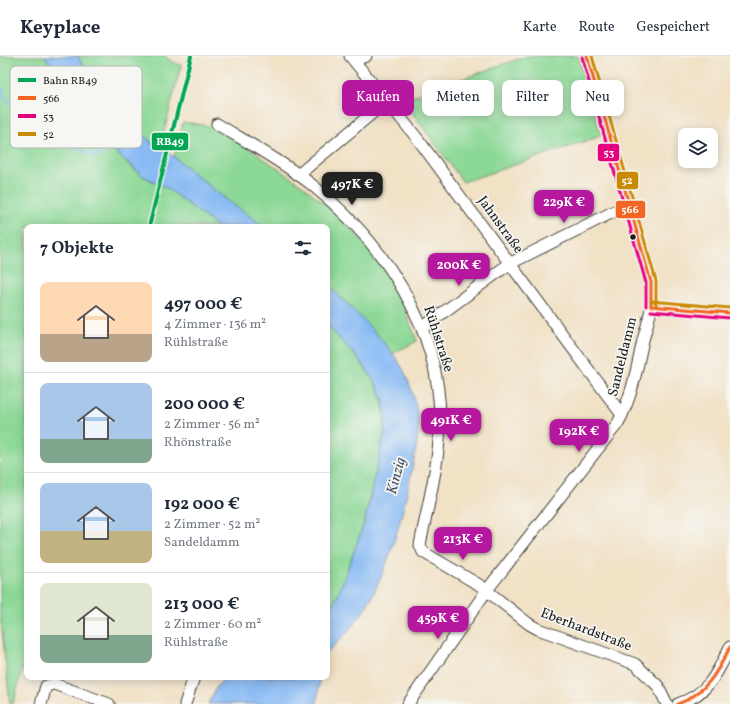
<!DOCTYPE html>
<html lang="de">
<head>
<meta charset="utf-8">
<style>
  :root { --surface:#fff; --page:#f2f2f3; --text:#1f2937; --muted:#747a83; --line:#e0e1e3; --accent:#b5179e }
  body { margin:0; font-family:Vollkorn,serif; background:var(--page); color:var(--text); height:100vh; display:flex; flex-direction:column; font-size:15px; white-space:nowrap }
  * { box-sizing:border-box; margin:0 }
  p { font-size:13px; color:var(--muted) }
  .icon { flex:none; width:22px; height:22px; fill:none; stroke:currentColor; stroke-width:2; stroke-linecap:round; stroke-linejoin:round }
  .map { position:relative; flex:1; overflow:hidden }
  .panel { position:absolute; left:24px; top:168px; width:306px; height:456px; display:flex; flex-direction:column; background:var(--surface); border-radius:8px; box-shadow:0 2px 10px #0003 }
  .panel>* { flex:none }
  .hud { position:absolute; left:342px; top:24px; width:328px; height:36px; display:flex; gap:8px }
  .buttons { position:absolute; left:678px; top:72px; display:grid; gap:8px }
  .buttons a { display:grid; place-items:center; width:40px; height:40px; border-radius:8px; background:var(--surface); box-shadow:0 2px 10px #0003; font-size:20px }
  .price { position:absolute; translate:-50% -34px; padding:0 9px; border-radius:8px; background:var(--accent); color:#fff; font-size:13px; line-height:26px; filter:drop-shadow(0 1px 2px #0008) }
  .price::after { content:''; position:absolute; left:50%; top:24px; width:12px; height:9px; margin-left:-6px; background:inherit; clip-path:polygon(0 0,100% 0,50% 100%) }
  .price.on { background:#222; color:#fff }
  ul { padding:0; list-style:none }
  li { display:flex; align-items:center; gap:12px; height:100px; padding:0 16px }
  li+li { border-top:1px solid var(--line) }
  li span { display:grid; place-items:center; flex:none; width:112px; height:80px; border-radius:8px; color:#555 }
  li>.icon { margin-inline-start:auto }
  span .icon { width:48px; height:48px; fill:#fffc; stroke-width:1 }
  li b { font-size:17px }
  h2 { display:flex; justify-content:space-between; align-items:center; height:48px; padding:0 16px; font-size:17px }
  .tag { padding:0 14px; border-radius:8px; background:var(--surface); box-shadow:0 2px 10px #0003; font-size:14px; line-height:36px }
  .tag.on { background:var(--accent); color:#fff }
  header { display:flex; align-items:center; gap:24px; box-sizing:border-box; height:56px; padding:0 20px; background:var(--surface); border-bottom:1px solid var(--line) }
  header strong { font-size:19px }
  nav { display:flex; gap:22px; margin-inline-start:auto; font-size:14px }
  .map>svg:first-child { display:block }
  .green { fill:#8cd896; stroke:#547a59 }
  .water { fill:#88baf4; stroke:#526b88 }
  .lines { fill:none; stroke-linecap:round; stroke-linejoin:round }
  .stream { stroke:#88baf4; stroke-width:2.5 }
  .minor-casing { stroke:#3c3a35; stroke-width:13 }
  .minor { stroke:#fff; stroke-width:11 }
  .bus-1-casing { stroke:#f6f6f2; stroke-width:6 }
  .bus-2-casing { stroke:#f6f6f2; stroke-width:6 }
  .bus-3-casing { stroke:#f6f6f2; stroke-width:6 }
  .bus-1 { stroke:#f26522; stroke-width:3 }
  .bus-2 { stroke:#e5007d; stroke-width:3 }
  .bus-3 { stroke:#cb8a06; stroke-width:3 }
  .rail-1-casing { stroke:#f6f6f2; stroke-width:7 }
  .rail-1 { stroke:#00a651; stroke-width:4 }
  .bus-dot { fill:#1c1c1c; stroke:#f6f6f2; stroke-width:1.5 }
  .labels { text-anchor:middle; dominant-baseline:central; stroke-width:3.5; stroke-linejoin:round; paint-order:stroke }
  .street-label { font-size:14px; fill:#1c1c1c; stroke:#f6f6f2 }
  .water-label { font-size:15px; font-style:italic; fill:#425368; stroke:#f6f6f2 }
  .key { fill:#f6f6f2; stroke:#b5b5b2; stroke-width:1 }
  .key-label { font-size:11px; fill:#1c1c1c }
  .line-badge { stroke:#f6f6f2; stroke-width:1.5 }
  .badge-label { font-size:11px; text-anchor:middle; font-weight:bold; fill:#fff }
</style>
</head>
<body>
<header>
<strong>Keyplace</strong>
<nav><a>Karte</a><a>Route</a><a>Gespeichert</a></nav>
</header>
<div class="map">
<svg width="730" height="648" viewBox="0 0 730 648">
  <rect width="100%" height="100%" fill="#f6f6f2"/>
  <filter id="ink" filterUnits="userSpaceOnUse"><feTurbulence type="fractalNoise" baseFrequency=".025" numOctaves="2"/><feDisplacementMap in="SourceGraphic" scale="8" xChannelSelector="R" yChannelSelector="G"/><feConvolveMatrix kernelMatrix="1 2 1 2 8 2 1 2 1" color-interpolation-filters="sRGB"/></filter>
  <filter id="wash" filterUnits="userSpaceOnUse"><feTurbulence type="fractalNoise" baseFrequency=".012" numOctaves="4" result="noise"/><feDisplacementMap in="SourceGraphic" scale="16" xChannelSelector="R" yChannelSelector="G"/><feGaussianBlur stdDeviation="0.9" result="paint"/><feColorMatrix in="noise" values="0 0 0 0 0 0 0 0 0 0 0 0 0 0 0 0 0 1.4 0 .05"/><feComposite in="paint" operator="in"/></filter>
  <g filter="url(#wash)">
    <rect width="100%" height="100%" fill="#f1e1c5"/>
    <g class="green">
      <path d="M0,0H45C70,39 105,93 143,120C150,125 160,127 167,132C185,144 201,158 218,171H27V597L13,648H10L0,558Z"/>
      <path d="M77,0H166L170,5L181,9L160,92C131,74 95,29 77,0Z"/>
      <path d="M527,0H578L601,80L463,126L403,44Z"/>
      <path d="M183,66L218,71L302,129L341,162L375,198L394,226L417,285L392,298L361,263L327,228V171H265L228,145L174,101Z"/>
      <path d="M327,269C343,287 372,315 380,338C384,350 385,363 385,375L364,468L338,539L327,560Z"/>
    </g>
    <g class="water">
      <path d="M45,0H77L87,15L129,65L153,88L174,101L228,145L265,171H218L167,132L143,120L120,100L102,79L59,22Z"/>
      <path d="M327,228C350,251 393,290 406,319C413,337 419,356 418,375C418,386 415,397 413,408C404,455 389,515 363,556C353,571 339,585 327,597V560L338,539L364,468L385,375C385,365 386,354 383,344C373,315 347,291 327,269Z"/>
      <path d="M226,621H320L317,648H208L217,630Z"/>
    </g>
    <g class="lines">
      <g class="stream">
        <path d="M0,28L6,43L43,74L78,93L95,100L114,91"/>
        <path d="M327,557L331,552"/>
      </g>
    </g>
  </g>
  <g filter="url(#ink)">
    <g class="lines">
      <defs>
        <g id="minor">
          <path d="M350,0L417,82L622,359"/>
          <path d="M354,4L366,0"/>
          <path d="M217,68C248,87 282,105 311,128C383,186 441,271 440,367C439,409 428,448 420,489L423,496L481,530L529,568L538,573L635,608L658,630L667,648"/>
          <path d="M298,119L388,44"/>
          <path d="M651,250L730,257"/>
          <path d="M422,272L509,208L629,148"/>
          <path d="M41,648L46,630L54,628L109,648"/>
          <path d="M185,648L194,621"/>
          <path d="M408,648L487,534L618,367C632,341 637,312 643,284C648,266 654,248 652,229L587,0"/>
          <path d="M678,648C708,638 717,618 730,591"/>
        </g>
      </defs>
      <use href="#minor" class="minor-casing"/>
      <use href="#minor" class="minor"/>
      <defs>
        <g id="bus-1">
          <path d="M587,0L651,226V250"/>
          <path d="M651,250L730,257"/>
          <path d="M678,648C706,637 717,617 730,591"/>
        </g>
        <g id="bus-2">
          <path d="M582,1L646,227V250"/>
          <path d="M651,255L730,262"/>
        </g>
        <g id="bus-3">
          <path d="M592,0L656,225V250"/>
          <path d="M651,245L730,252"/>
        </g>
      </defs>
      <use href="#bus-1" class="bus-1-casing"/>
      <use href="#bus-2" class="bus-2-casing"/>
      <use href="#bus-3" class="bus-3-casing"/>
      <use href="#bus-1" class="bus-1"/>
      <use href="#bus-2" class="bus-2"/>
      <use href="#bus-3" class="bus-3"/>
      <defs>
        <path id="rail-1" d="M149,171L191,0"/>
      </defs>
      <use href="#rail-1" class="rail-1-casing"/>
      <use href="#rail-1" class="rail-1"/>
    </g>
  </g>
  <circle class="bus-dot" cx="633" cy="181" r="3.5"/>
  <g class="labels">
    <g class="street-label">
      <text transform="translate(500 169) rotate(54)">Jahnstraße</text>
      <text transform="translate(438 283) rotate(72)">Rühlstraße</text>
      <text transform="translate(623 301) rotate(-76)">Sandeldamm</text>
      <text transform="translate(586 574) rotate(21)">Eberhardstraße</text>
    </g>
    <g class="water-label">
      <text transform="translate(397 420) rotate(-75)">Kinzig</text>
    </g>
  </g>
  <rect x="10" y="10" width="132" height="82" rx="6" class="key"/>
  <rect x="18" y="22" width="18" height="4" fill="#00a651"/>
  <rect x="18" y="40" width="18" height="4" fill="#f26522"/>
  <rect x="18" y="58" width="18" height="4" fill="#e5007d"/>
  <rect x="18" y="76" width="18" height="4" fill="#cb8a06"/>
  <g class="key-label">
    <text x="43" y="28">Bahn RB49</text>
    <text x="43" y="46">566</text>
    <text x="43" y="64">53</text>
    <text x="43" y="82">52</text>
  </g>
  <g class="line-badge">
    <rect x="151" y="76" width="38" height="19" rx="4" fill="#00a651"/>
    <rect x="597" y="87" width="23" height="19" rx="4" fill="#e5007d"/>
    <rect x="616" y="115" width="23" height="19" rx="4" fill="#cb8a06"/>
    <rect x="615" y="144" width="31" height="19" rx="4" fill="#f26522"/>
  </g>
  <g class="badge-label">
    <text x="170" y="89">RB49</text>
    <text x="609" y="100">53</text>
    <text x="627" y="128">52</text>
    <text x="630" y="157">566</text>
  </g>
</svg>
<div class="buttons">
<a><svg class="icon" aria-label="layers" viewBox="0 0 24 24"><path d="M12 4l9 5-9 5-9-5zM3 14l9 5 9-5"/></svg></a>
</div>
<b class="price on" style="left:352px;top:150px">497K €</b>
<b class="price" style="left:564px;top:168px">229K €</b>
<b class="price" style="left:459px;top:231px">200K €</b>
<b class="price" style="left:451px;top:386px">491K €</b>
<b class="price" style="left:579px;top:397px">192K €</b>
<b class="price" style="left:463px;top:505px">213K €</b>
<b class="price" style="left:438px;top:584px">459K €</b>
<div class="hud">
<a class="tag on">Kaufen</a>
<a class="tag">Mieten</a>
<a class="tag">Filter</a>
<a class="tag">Neu</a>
</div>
<section class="panel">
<h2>7 Objekte<svg class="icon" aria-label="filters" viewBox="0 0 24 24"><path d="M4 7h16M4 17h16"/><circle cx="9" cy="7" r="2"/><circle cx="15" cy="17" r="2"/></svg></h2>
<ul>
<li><span style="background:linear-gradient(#ffd9b3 65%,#b9a48a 0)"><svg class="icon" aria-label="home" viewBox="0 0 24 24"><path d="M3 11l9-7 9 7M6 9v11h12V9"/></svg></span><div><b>497 000 €</b><p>4 Zimmer · 136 m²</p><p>Rühlstraße</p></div></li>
<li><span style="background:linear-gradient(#a9c7e8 70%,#7fa58c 0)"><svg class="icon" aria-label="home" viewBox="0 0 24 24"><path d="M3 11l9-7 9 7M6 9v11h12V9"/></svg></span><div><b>200 000 €</b><p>2 Zimmer · 56 m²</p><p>Rhönstraße</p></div></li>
<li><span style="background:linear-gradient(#a9c7e8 60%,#c2b280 0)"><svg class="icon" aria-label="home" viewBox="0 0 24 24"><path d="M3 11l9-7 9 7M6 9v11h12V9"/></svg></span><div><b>192 000 €</b><p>2 Zimmer · 52 m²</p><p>Sandeldamm</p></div></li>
<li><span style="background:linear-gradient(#dfe7d0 65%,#7fa58c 0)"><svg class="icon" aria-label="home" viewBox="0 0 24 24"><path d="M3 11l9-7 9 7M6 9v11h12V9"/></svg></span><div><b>213 000 €</b><p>2 Zimmer · 60 m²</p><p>Rühlstraße</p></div></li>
</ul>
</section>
</div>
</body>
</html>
